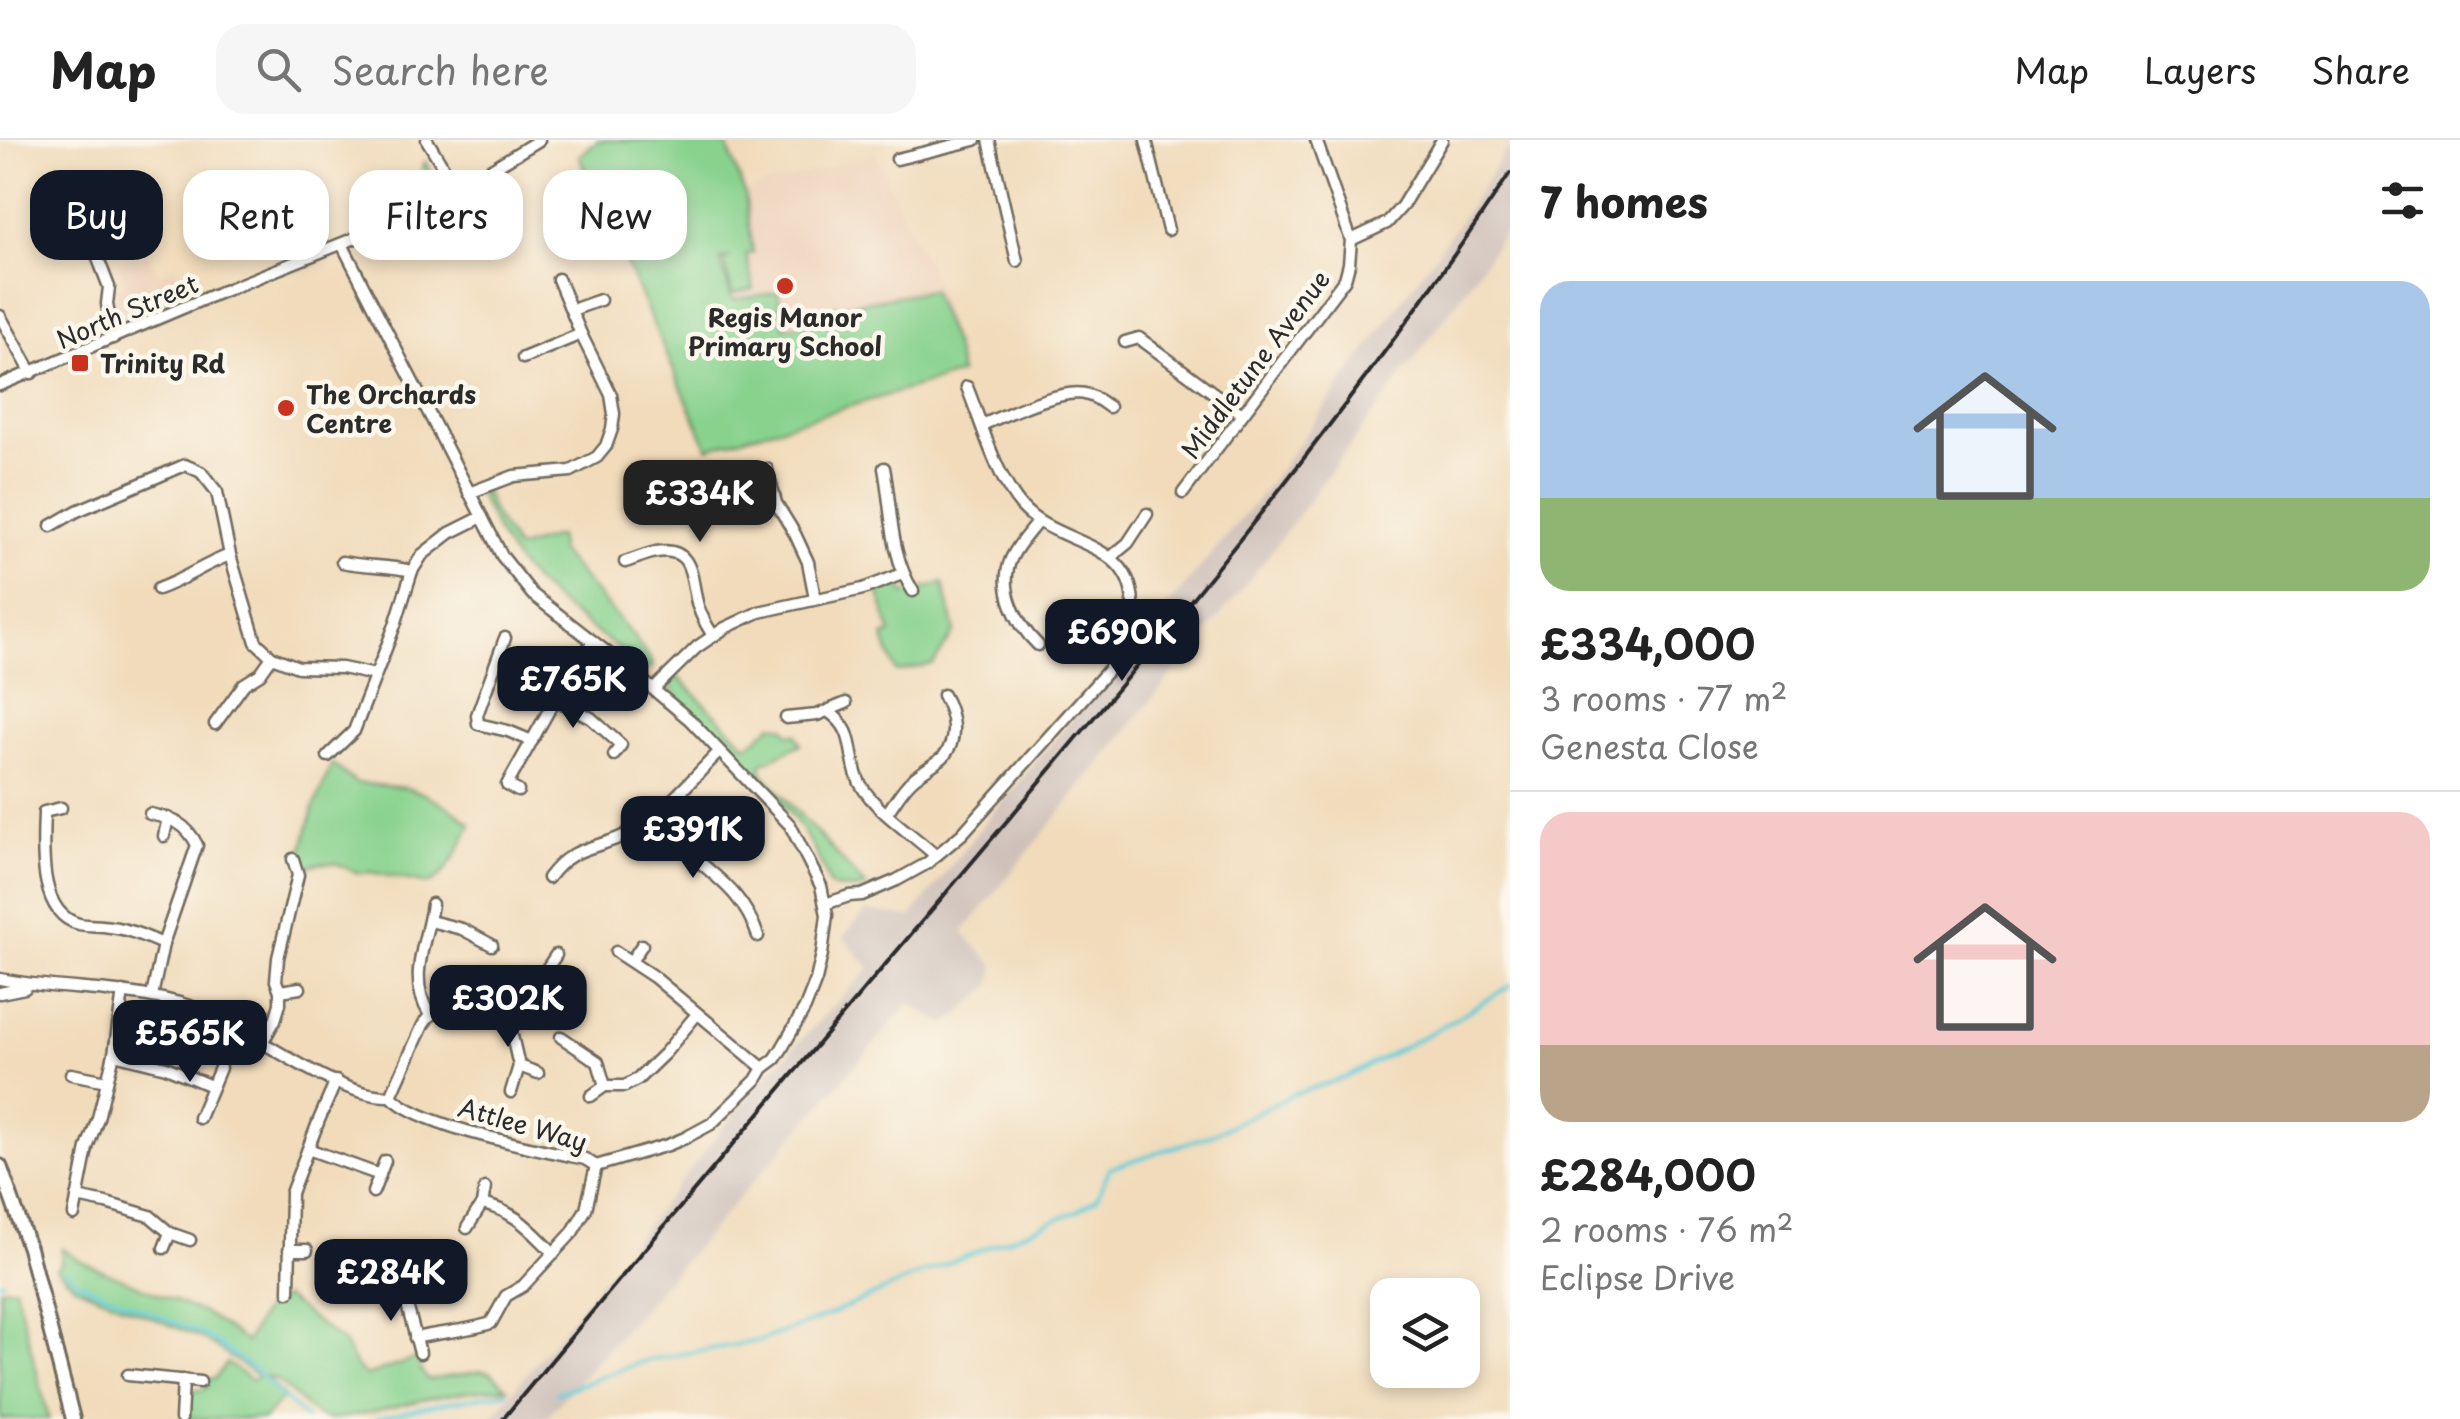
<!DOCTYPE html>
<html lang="en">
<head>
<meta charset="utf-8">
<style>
  :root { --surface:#fff; --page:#f6f6f6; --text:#222; --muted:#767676; --line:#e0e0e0; --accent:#111827 }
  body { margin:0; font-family:"Playpen Sans",sans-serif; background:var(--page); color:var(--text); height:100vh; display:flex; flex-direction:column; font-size:38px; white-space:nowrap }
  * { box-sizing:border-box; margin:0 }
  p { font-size:32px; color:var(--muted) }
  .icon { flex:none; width:55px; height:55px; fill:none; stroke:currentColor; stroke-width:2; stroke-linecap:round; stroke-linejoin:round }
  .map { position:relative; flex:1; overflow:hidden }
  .details { display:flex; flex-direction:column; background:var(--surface); width:950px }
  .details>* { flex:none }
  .hud { position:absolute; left:30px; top:30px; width:950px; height:90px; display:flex; gap:20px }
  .buttons { position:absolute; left:1370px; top:1138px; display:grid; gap:20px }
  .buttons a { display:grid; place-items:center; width:110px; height:110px; border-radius:20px; background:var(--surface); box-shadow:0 5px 15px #0003; font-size:50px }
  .price { position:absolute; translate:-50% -85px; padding:0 22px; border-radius:20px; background:var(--accent); color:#fff; font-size:32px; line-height:65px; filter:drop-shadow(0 2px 5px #0008) }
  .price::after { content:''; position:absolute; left:50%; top:60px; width:30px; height:22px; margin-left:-15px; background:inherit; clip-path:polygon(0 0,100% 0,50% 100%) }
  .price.current { background:#222; color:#fff }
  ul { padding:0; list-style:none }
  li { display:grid; align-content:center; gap:20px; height:530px; padding:0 30px }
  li+li { border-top:2px solid var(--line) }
  li span { display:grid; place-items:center; height:310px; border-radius:30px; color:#555 }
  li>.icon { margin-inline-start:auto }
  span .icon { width:180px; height:180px; fill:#fffc; stroke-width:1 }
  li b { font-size:42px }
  h2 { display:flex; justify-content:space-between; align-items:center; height:120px; padding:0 30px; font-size:42px }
  .pill { padding:0 35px; border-radius:30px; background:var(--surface); box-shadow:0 5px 15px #0003; font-size:35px; line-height:90px }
  .pill.current { background:var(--accent); color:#fff }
  header { display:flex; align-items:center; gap:60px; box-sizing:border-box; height:140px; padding:0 50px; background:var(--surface); border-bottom:2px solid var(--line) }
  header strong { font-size:48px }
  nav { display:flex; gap:55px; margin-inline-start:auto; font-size:35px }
  .search { width:700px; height:90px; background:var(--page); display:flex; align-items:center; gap:25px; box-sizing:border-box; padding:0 35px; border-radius:30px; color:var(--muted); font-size:38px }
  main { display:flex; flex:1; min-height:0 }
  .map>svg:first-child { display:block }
  .built { fill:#eed2ba }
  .industrial { fill:#cfc1ba }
  .green { fill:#88d28e; stroke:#5a7e5c; stroke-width:2.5 }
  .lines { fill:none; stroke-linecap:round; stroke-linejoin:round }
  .stream { stroke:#5ecad5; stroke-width:4 }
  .minor-casing { stroke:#70695d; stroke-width:15 }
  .tertiary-casing { stroke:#70695d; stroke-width:18 }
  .minor { stroke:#fff; stroke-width:10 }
  .tertiary { stroke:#fff; stroke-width:12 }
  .rail { stroke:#2b2b2b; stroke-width:4 }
  .poi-dot { fill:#c8321e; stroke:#fbf7ec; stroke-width:4 }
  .labels { text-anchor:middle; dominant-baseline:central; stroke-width:9; stroke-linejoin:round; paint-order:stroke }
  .street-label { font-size:25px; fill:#2b2b2b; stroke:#fbf7ec }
  .poi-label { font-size:25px; font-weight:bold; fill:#2b2b2b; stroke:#fbf7ec; text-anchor:start }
</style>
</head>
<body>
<header>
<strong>Map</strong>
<div class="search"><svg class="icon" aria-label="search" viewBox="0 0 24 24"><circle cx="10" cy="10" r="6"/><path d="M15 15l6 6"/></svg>Search here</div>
<nav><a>Map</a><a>Layers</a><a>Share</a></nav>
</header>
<main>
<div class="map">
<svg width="1510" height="1279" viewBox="0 0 1510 1279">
  <rect width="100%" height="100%" fill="#fbf7ec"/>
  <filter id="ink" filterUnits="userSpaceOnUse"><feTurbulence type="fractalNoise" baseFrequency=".01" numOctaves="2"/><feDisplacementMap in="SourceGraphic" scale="20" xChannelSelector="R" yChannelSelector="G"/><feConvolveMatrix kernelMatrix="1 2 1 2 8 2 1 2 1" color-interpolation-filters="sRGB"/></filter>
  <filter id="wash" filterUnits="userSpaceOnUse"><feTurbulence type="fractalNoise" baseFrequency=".0048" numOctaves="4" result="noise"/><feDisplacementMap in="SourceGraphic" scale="40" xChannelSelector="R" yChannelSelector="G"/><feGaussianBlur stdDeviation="2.25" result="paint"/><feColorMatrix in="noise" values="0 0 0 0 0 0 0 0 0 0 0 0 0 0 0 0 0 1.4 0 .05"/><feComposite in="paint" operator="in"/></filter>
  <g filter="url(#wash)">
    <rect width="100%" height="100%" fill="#f1dbbb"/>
    <g class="built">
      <path d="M594,0H727L747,51L875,13L910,91L931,131L942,160L961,233L708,308L576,15Z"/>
      <path d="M147,111L158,135L176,128L186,150L143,168L141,165L115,175L116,149L126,144L118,123Z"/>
    </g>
    <path class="industrial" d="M1510,4V84L1461,156L1261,425L963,792L995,826L991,846L946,885L910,863L545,1279H491L756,947L870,828L843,797L866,771L911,777L992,674L1262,354L1457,85Z"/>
    <g class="green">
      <path d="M598,0H725L745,54L753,113L746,114L754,149L732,154L724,119L731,117L720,119L732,160L778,152L784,187L819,183L818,170L931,150L954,206L960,234L708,308L579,16Z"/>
      <path d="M425,22L432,34V46L410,59Z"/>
      <path d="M486,353L492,371L516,409L558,396L560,412L633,496L653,523L652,528H645C607,499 547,461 518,424C501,403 491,379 479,355Z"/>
      <path d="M943,443L955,491L933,524L896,532L883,496L891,493L878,450L901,445L904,454Z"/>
      <path d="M678,537L746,605L756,600L772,584L785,587L789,594H796L801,604L761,624L763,634L866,747L855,749L833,748L829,744C804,668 731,610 675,555L670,546L674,538Z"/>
      <path d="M332,624L356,643L406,648L424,654L452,669L471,684C463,702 447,738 427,744L370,732L358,733L335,723L316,724L305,728L300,718L313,670Z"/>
      <path d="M62,1108L80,1121L206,1174L246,1202L264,1170L284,1157L343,1202L357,1228L366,1236L417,1218L421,1231L428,1240L482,1231L491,1233L507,1248C472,1249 439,1256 406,1264C385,1269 349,1279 328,1279C301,1273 287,1238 265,1236L284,1256L264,1279H188L190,1252L207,1248V1239L215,1238L227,1223L252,1241L258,1236L202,1198L75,1146L56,1128L61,1123Z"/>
      <path d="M15,1147L49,1279H0V1148Z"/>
    </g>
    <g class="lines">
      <g class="stream">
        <path d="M67,1131L76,1141L204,1195L255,1230L306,1279"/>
        <path d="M0,1142L3,1141"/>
        <path d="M557,1253L647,1220L758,1201L820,1179L914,1137L1077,1071L1096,1059L1110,1028L1211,995L1294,954L1347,937L1443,886L1510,846"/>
        <path d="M376,1279L434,1265L507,1252"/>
      </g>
    </g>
  </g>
  <g filter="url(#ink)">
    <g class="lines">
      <defs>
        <g id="minor">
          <path d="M427,0L457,50"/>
          <path d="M989,0L1017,121"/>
          <path d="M1146,0L1168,90"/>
          <path d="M897,19L975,0"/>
          <path d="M1351,100L1387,83L1402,66L1442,0"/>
          <path d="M572,170L600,160"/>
          <path d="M0,176L32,233"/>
          <path d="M113,198L107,164L109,147L87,90L88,82L92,76L141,55"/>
          <path d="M1125,202L1139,198L1242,274"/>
          <path d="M523,218L581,194"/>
          <path d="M0,245L211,156L405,78L457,50L539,0"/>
          <path d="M982,285C1005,275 1066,246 1088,255C1096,257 1103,263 1109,267"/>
          <path d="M884,328C892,370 890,415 913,451"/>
          <path d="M767,329L776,363L795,394L808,422L815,458"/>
          <path d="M469,353L514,336L571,331L597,317L606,306L612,289L614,274L611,255L581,194L558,139"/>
          <path d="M1183,353L1345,139L1349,124L1351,100L1316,0"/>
          <path d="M51,386L77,371L185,325L201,332L217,352L230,415L256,502L272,517L298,527L342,528L375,535"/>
          <path d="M1111,417L1128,403L1147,374"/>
          <path d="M342,422C366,427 389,425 412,431"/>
          <path d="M625,422C635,419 646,414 656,412C691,406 691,433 696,458C698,471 705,483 712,494"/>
          <path d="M158,449C184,440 204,424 230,415"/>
          <path d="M505,498L477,575L478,584L508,591L532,601"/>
          <path d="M1038,505C1017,485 998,449 1011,419C1017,405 1029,393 1038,381"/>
          <path d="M654,549L697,507L725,488L759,472L863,449L902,434"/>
          <path d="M557,560L591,578L621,605L614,615"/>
          <path d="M829,572C855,590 848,609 857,636C866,665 913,694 936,716"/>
          <path d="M786,578L817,575L846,563"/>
          <path d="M215,584L244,544L260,534L272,517"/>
          <path d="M328,616L354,591L395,485L412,431L422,415L450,393L482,377"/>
          <path d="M518,651L507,645L571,531L593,502"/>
          <path d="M61,668L44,672C43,705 37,773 79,784C89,786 100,785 110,787C129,789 146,797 163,804"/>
          <path d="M656,673C665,686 675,700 687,711C718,739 743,753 758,796"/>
          <path d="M887,673C895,662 902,649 912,640C919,633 940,621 944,616C959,598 953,573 943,555"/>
          <path d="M150,674C173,679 186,683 197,705L163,804L152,856"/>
          <path d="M164,696L168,678"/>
          <path d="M548,738C571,706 593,710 623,696C660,678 690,641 719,612"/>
          <path d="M825,764L849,756L862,755L897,740L926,724L962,694L1111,527C1124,506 1134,489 1133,463C1130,399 1057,406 1022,367C996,337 982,284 967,247"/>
          <path d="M430,781L462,789L492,805"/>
          <path d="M616,812L654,837L763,928"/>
          <path d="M632,820L642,805"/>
          <path d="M0,839C70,853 145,845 211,874C259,896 340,959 391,956C419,987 540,1009 585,1019L596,1026L668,1005L685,998L711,984L756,940L763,928L775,919L781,910L805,868L816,840L822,814L827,775L821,746L790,685L690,580L631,531L532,454L502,416L342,104"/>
          <path d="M280,851L300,848"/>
          <path d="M0,853L25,848"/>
          <path d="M504,861L519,926"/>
          <path d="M430,875C406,838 427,803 432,764"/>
          <path d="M561,897L598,922L605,946"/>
          <path d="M262,903L275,880L280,864V851L276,841L278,818L298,735L293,719"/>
          <path d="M114,914L166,927L211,946"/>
          <path d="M71,934L107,941"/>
          <path d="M511,952L519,926L538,933"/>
          <path d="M391,956L423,885L430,875L464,866L512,860L521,856L540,839L556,815"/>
          <path d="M591,956L605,946H625L638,939L665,913L697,874"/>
          <path d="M199,978L220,928"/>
          <path d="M308,1009L380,1035"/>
          <path d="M373,1052L385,1021"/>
          <path d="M77,1057L106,1063L150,1076L170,1093L190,1100"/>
          <path d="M482,1064C517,1072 529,1089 554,1113"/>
          <path d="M74,1075L87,1008L98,978L114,914L123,852"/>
          <path d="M467,1088L482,1064L485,1048"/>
          <path d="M164,1108L170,1093"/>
          <path d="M289,1110H307"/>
          <path d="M401,1143L420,1213"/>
          <path d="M289,1152L291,1053L319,980L336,941"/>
          <path d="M415,1198C441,1192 467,1191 491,1183L506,1156L523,1146L572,1093L586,1069L596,1026"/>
          <path d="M128,1235L200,1242"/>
          <path d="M181,1279L183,1240"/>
        </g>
        <path id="tertiary" d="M0,1026L29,1108L73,1279"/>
      </defs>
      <use href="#minor" class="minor-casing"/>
      <use href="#tertiary" class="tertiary-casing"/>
      <use href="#minor" class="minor"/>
      <use href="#tertiary" class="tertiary"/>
      <path class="rail" d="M503,1279C671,1076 842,876 1012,675C1187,468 1360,259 1510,33"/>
    </g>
  </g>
  <g class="poi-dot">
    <circle cx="785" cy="146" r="10"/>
    <rect x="70" y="213" width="20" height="20" rx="5"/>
    <circle cx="286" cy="268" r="10"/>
  </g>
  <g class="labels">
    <g class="street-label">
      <text transform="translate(127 171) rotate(-23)">North Street</text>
      <text transform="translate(1255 224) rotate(-53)">Middletune Avenue</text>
      <text transform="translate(523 984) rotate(16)">Attlee Way</text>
    </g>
    <g class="poi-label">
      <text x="785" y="177" text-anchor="middle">Regis Manor<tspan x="785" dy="29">Primary School</tspan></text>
      <text x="100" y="223">Trinity Rd</text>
      <text x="306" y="254">The Orchards<tspan x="306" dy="29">Centre</tspan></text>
    </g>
  </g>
</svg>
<div class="buttons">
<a><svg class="icon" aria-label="layers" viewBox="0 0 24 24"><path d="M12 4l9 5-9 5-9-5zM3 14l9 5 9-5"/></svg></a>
</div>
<b class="price current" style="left:700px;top:405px">£334K</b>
<b class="price" style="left:1122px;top:544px">£690K</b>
<b class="price" style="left:573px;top:591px">£765K</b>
<b class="price" style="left:693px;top:741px">£391K</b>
<b class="price" style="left:508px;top:910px">£302K</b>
<b class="price" style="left:190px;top:945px">£565K</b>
<b class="price" style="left:391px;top:1184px">£284K</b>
<div class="hud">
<a class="pill current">Buy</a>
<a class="pill">Rent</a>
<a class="pill">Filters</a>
<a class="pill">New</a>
</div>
</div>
<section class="details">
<h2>7 homes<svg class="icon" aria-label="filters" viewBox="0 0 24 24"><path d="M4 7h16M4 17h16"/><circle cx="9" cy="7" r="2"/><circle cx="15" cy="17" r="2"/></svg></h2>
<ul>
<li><span style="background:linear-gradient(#a9c7e8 70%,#8fb573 0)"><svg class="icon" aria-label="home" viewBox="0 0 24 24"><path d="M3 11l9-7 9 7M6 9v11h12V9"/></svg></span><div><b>£334,000</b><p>3 rooms · 77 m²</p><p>Genesta Close</p></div></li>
<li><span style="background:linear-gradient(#f6c9c9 75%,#b9a48a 0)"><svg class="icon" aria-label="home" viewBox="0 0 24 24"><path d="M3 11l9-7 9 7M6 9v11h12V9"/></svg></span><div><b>£284,000</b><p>2 rooms · 76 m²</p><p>Eclipse Drive</p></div></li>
</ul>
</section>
</main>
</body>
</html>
